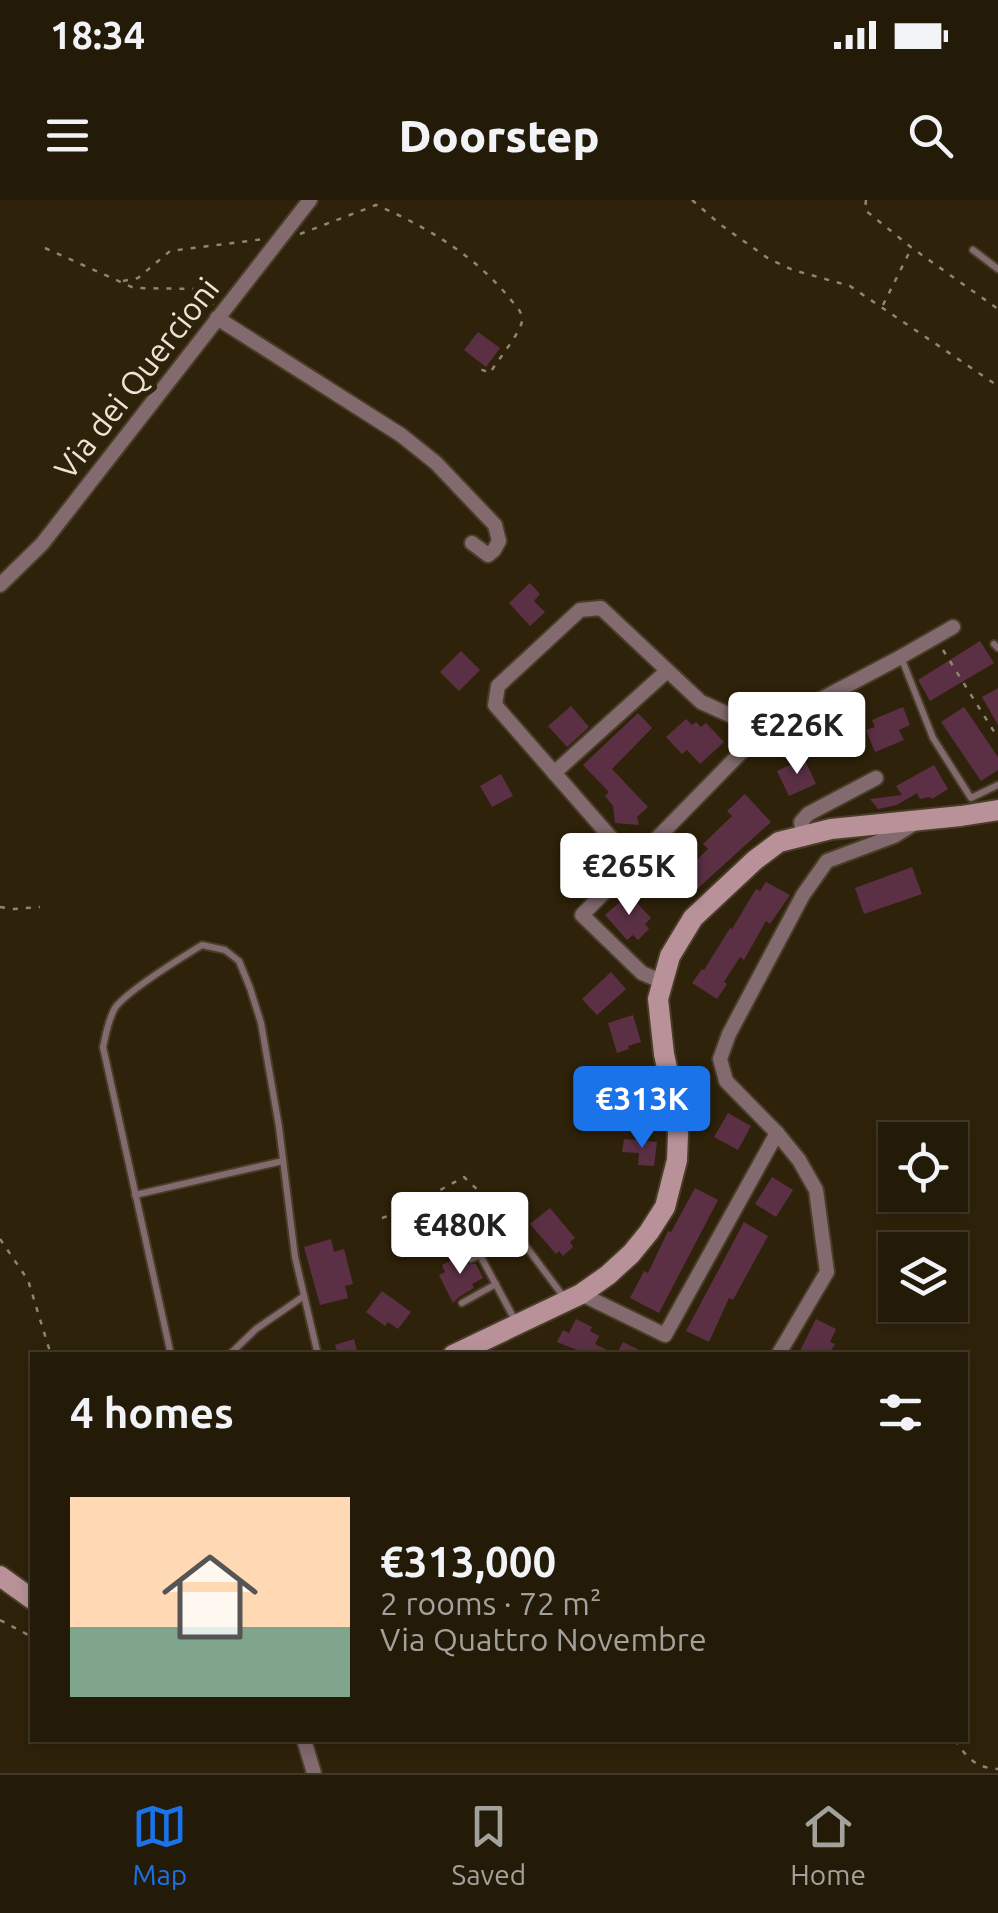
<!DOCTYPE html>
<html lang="en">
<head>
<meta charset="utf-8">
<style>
  :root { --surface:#231a08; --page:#2f2716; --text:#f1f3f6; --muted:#a3a19c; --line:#403829; --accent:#1a73e8 }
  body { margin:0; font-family:Ubuntu,sans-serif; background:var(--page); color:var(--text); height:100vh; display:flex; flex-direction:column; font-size:38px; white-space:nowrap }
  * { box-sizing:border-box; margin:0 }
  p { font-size:32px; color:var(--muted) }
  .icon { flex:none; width:55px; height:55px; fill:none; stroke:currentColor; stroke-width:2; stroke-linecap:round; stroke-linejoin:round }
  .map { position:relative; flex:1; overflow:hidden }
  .sheet { position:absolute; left:30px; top:1152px; width:938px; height:390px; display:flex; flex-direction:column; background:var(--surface); border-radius:0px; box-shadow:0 5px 15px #0003,0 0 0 2px var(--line) }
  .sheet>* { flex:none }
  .tools { position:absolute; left:878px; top:922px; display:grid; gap:20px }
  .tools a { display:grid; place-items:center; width:90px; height:90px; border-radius:0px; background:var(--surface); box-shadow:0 5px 15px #0003,0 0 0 2px var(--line); font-size:50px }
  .price { position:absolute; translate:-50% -85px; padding:0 22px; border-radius:10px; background:#fff; color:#222; font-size:32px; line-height:65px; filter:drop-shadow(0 2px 5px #0008) }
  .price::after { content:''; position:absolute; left:50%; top:60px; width:30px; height:22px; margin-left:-15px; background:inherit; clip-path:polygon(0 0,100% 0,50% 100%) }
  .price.active { background:var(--accent); color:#fff }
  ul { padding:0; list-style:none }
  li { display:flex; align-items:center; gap:30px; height:250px; padding:0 40px }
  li+li { border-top:2px solid var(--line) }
  li span { display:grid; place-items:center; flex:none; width:280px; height:200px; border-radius:0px; color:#555 }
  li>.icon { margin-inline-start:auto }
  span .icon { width:120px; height:120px; fill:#fffc; stroke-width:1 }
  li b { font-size:42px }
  h2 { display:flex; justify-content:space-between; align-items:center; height:120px; padding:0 40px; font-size:42px }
  .status { display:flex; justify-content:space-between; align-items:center; height:70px; padding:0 50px; background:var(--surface); direction:ltr }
  .status svg { height:28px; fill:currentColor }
  header { display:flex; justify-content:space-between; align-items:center; height:130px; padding:0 40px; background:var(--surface); font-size:45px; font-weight:800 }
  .tab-bar { display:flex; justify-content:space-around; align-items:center; height:140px; border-top:2px solid var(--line); background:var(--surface); font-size:28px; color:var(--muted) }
  .tab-bar a { display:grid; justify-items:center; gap:5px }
  .tab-bar .active { color:var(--accent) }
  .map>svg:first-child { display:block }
  .building { fill:#5b3045 }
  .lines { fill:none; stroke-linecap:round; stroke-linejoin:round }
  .lane-casing { stroke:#493d27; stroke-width:10 }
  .street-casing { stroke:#493d27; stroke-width:18 }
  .secondary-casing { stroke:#493d27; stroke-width:24 }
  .path { stroke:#908572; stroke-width:2.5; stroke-dasharray:5 8; stroke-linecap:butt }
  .lane { stroke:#826a6e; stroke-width:6 }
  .street { stroke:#826a6e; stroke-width:14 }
  .secondary { stroke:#b89298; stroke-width:20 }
  .labels { text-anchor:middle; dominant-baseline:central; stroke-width:10; stroke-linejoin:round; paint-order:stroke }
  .street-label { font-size:32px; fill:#ece4d6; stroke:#2f220a }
</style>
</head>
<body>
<div class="status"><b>18:34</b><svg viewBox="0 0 49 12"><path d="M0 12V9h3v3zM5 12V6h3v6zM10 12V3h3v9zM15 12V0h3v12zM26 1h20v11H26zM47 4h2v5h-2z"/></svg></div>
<header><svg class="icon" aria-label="menu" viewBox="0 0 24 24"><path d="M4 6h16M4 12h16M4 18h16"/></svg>Doorstep<svg class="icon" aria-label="search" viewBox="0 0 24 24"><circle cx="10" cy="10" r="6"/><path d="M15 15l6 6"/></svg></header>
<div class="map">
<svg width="998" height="1573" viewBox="0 0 998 1573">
  <rect width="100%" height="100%" fill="#2f220a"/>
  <g class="building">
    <path d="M478,132L500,148L486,167L464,150Z"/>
    <path d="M530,383L540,394L534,401L545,412L530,426L509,403Z"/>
    <path d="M980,441L994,463L930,501L918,480Z"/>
    <path d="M461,451L480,470L459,491L440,472Z"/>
    <path d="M998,488V525L982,497Z"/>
    <path d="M571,506L589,527L567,547L548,526Z"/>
    <path d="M903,507L910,525L899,530L904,540L875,552L866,530L875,527L872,520Z"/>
    <path d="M964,507L998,557V570L981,581L941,522Z"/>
    <path d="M638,513L652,528L612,569L648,607L637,617L639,625L615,623L613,606L605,596L609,592L583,565Z"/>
    <path d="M686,519L692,525L696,522L701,527L706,523L724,542L700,564L687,550L682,554L666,537Z"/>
    <path d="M804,558L816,584L789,596L777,571Z"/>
    <path d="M934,565L948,589L932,599L930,597L920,599L917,593L897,605L878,609L870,599L902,595L896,586Z"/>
    <path d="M501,574L513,596L492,607L480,586Z"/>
    <path d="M745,594L771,622L697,689L682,674L708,649L703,644L732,616L727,611Z"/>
    <path d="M583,638L598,651L591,658L601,669L581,687L567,674L566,664L562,660Z"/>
    <path d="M912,667L922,694L864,714L855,688Z"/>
    <path d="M766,682L790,695L770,724L766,721L744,760L740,757L724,782L727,784L717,799L692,783L702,769L704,770L730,728L732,729L756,689L760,691Z"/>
    <path d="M629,694L651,718L645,724L649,729L638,740L633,735L627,740L605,715Z"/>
    <path d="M611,772L626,789L597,815L582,799Z"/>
    <path d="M633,815L641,842L628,846L629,849L617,853L608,823Z"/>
    <path d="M728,913L751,926L738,950L714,937Z"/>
    <path d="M624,939L657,942L654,966L638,965L639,953L622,952Z"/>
    <path d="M772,977L793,990L776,1017L755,1004Z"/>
    <path d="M695,988L718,1000L659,1113L630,1098L644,1071L648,1073L668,1031L671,1032Z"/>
    <path d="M550,1008L575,1038L570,1042L573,1047L563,1056L559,1051L556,1054L530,1024Z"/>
    <path d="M744,1022L768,1036L733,1100L729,1098L709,1142L686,1131Z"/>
    <path d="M331,1039L334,1052L344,1049L353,1084L345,1086L348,1098L320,1105L304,1047Z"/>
    <path d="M463,1054L466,1064H476L483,1078L472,1084L474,1088L459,1097L453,1103L439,1075L445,1072L442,1065Z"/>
    <path d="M382,1091L411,1112L398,1129L388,1122L385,1126L366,1112Z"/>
    <path d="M576,1119L592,1127L590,1131L599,1136L595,1144L616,1155L623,1142L649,1155H589L557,1142L563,1130L569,1133Z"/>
    <path d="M816,1119L836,1129L830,1142L835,1144L829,1154L823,1151L821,1155H798Z"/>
    <path d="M354,1139L358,1155H338L335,1145Z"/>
  </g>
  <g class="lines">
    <defs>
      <g id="lane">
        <path d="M973,50L998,69"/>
        <path d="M994,444L998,448"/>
        <path d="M901,457L933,538L971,598L998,585"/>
        <path d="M135,995L283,961"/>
        <path d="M507,1021L566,1100"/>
        <path d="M471,1059L480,1055L516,1122"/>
        <path d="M462,1103L496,1084"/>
        <path d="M171,1155L103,847C106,834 108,820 115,808C126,792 184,756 202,745L225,750L239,761L250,788L261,823L279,927L295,1057L318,1155"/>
        <path d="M229,1155L256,1129L304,1096"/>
      </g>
      <g id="street">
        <path d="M217,118L401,235L436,263L495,325L499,341L494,350L488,355L472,343"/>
        <path d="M0,385L42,344L310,0"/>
        <path d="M554,573L667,471"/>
        <path d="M803,635L801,622L808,614L876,578"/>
        <path d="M633,663L495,505L498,486L580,410L601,408L701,502L763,530"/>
        <path d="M663,782L642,773L582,715L763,530L897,459L953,427"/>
        <path d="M777,933L726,881L720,859L729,834L803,695L827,661L894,636L915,623"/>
        <path d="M581,1094L665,1135L777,933L799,960L816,990L827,1072L778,1155"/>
        <path d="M304,1540L314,1573"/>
      </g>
      <g id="secondary">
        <path d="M453,1155L581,1094L608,1075L631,1054L649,1032L665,1007L677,960L678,934L676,910L664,854L658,799L670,756L693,718L755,660L779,642L831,629L961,616L998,610"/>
        <path d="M0,1376L32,1399"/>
      </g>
    </defs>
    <use href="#lane" class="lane-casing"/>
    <use href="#street" class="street-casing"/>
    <use href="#secondary" class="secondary-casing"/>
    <g class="path">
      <path d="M692,0L721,25L769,59L793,70L850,86L998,186"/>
      <path d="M866,0L865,10L912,48L998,109"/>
      <path d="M300,34L376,5C426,26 477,57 511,100C516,106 522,111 522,120C522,131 497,161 490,173L475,167"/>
      <path d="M45,48L134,88L194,89L214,104"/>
      <path d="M123,81L138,78L170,51L264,39"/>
      <path d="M883,105L911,49"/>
      <path d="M943,450L998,538"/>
      <path d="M0,707L13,709L40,707"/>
      <path d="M382,1018L400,1012L464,977L500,1011"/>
      <path d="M0,1039L28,1080L51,1155"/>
      <path d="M31,1305L32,1296"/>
      <path d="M0,1420L32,1437"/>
      <path d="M955,1540C967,1558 976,1568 998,1569"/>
    </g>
    <use href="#lane" class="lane"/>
    <use href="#street" class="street"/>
    <use href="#secondary" class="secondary"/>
  </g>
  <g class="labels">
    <g class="street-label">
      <text transform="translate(136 178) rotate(-52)">Via dei Quercioni</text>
    </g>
  </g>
</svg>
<div class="tools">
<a><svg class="icon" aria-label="locate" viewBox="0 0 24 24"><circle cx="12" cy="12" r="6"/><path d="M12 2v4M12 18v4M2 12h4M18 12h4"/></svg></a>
<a><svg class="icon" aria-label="layers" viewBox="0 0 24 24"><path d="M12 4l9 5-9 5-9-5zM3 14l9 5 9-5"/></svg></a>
</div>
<b class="price" style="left:797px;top:577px">€226K</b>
<b class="price" style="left:629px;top:718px">€265K</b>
<b class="price active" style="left:642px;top:951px">€313K</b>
<b class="price" style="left:460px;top:1077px">€480K</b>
<section class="sheet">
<h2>4 homes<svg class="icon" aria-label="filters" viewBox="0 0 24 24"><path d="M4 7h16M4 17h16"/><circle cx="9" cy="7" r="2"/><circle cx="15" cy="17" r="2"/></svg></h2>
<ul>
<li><span style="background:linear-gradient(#ffd9b3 65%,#7fa58c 0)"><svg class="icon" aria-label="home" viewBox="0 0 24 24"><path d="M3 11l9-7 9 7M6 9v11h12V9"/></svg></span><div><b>€313,000</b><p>2 rooms · 72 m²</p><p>Via Quattro Novembre</p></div></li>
</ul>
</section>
</div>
<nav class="tab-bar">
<a class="active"><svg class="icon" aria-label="map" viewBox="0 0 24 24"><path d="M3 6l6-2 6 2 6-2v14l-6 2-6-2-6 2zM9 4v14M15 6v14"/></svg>Map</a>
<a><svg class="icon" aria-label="saved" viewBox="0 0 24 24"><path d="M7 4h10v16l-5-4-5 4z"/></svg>Saved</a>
<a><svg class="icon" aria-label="home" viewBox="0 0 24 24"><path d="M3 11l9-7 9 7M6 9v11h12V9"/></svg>Home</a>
</nav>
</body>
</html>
